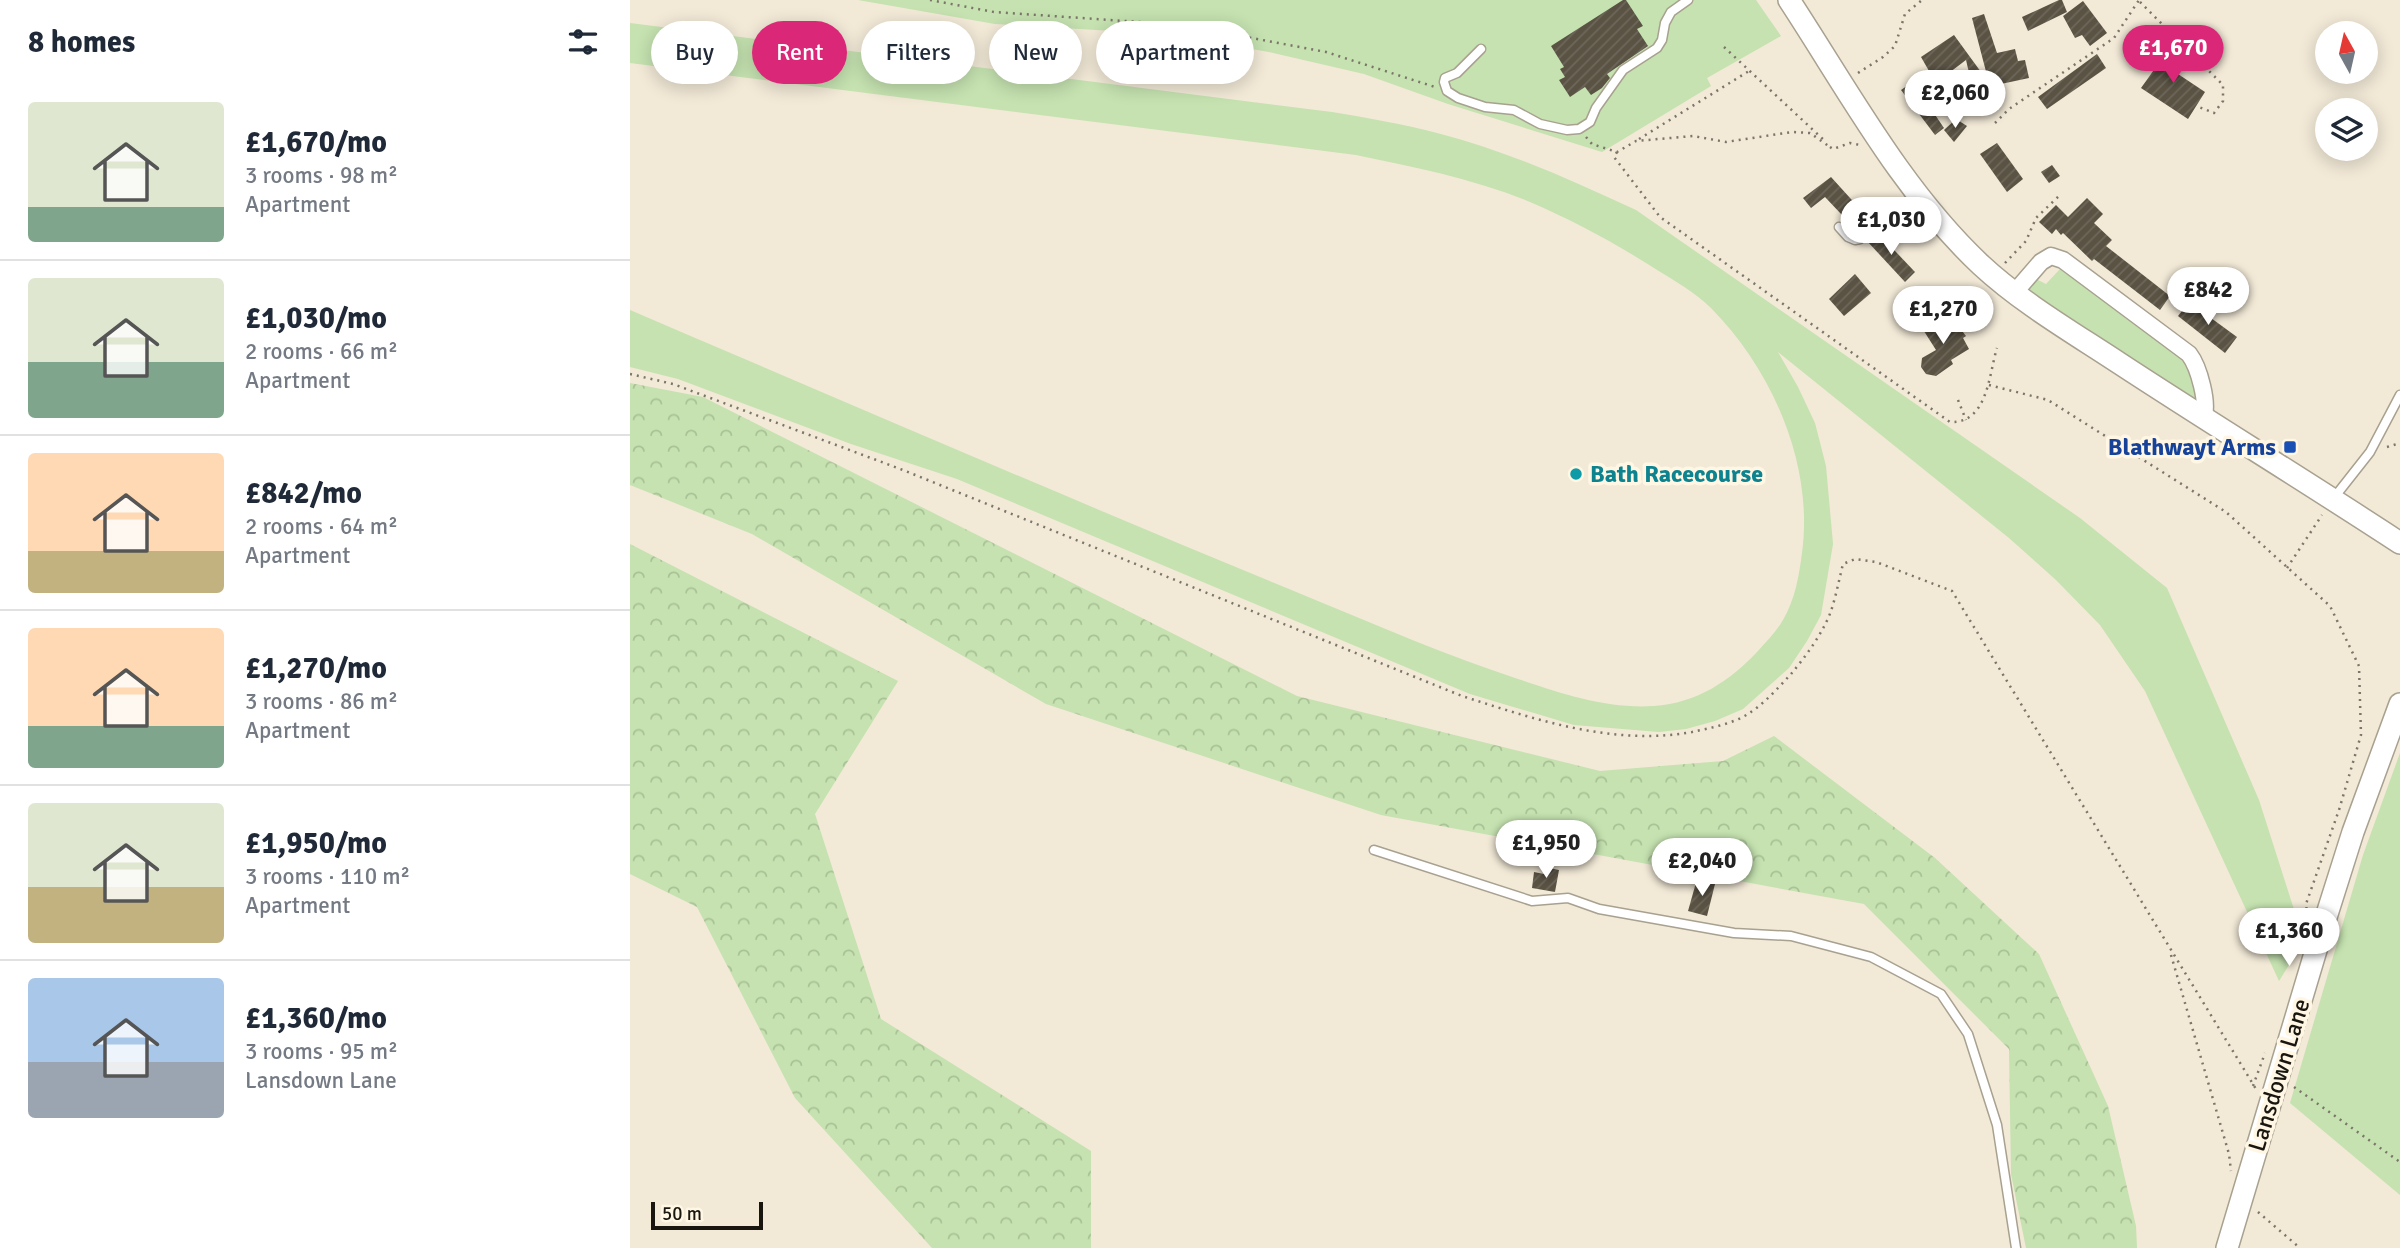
<!DOCTYPE html>
<html lang="en">
<head>
<meta charset="utf-8">
<style>
  :root { --surface:#fff; --page:#f6f6f7; --text:#1f2937; --muted:#747a83; --line:#e0e1e3; --accent:#db2777 }
  body { margin:0; font-family:Signika,sans-serif; background:var(--page); color:var(--text); height:100vh; display:flex; flex-direction:column; font-size:26px; white-space:nowrap }
  * { box-sizing:border-box; margin:0 }
  p { font-size:23px; color:var(--muted) }
  .icon { flex:none; width:38px; height:38px; fill:none; stroke:currentColor; stroke-width:2; stroke-linecap:round; stroke-linejoin:round }
  .map { position:relative; flex:1; overflow:hidden }
  .side { display:flex; flex-direction:column; background:var(--surface); width:630px }
  .side>* { flex:none }
  .hud { position:absolute; left:21px; top:21px; width:665px; height:63px; display:flex; gap:14px }
  .needle { width:46px; rotate:352deg }
  .controls { position:absolute; left:1685px; top:21px; display:grid; gap:14px }
  .controls a { display:grid; place-items:center; width:63px; height:63px; border-radius:50%; background:var(--surface); box-shadow:0 4px 18px #0003; font-size:35px }
  .scale { position:absolute; left:21px; bottom:18px; width:112px; box-sizing:border-box; padding-left:7px; border:4px solid #191610; border-top:0; font-size:19px; line-height:24px; white-space:nowrap; color:#191610; -webkit-text-stroke:5px #fff7e4; paint-order:stroke }
  .price { position:absolute; translate:-50% -60px; padding:0 16px; border-radius:24px; background:#fff; color:#222; font-size:23px; line-height:46px; filter:drop-shadow(0 2px 4px #0008) }
  .price::after { content:''; position:absolute; left:50%; top:42px; width:21px; height:16px; margin-left:-10px; background:inherit; clip-path:polygon(0 0,100% 0,50% 100%) }
  .price.current { background:var(--accent); color:#fff }
  ul { padding:0; list-style:none }
  li { display:flex; align-items:center; gap:21px; height:175px; padding:0 28px }
  li+li { border-top:2px solid var(--line) }
  li span { display:grid; place-items:center; flex:none; width:196px; height:140px; border-radius:7px; color:#555 }
  li>.icon { margin-inline-start:auto }
  span .icon { width:84px; height:84px; fill:#fffc; stroke-width:1 }
  li b { font-size:30px }
  h2 { display:flex; justify-content:space-between; align-items:center; height:84px; padding:0 28px; font-size:30px }
  .tag { padding:0 24px; border-radius:32px; background:var(--surface); box-shadow:0 4px 18px #0003; font-size:24px; line-height:63px }
  .tag.current { background:var(--accent); color:#fff }
  main { display:flex; flex:1; min-height:0 }
  .map>svg:first-child { display:block }
  .green { fill:#c5e2b0 }
  .forest { fill:url(#forest-crowns) }
  .building { fill:url(#building-hatch) }
  .lines { fill:none; stroke-linecap:round; stroke-linejoin:round }
  .lane-casing { stroke:#a8a190; stroke-width:11 }
  .street-casing { stroke:#a8a190; stroke-width:19 }
  .secondary-casing { stroke:#a8a190; stroke-width:24 }
  .path { stroke:#7b756a; stroke-width:2.5; stroke-dasharray:2 5; stroke-linecap:butt }
  .lane { stroke:#fff; stroke-width:8 }
  .street { stroke:#fff; stroke-width:16 }
  .secondary { stroke:#fff; stroke-width:21 }
  .transit-dot { fill:#1a4fb4; stroke:#fff7e4; stroke-width:2.5 }
  .culture-dot { fill:#0f9aa8; stroke:#fff7e4; stroke-width:2.5 }
  .labels { text-anchor:middle; dominant-baseline:central; stroke-width:7; stroke-linejoin:round; paint-order:stroke }
  .transit-label { font-size:24px; font-weight:bold; fill:#164399; stroke:#fff7e4; text-anchor:end }
  .culture-label { font-size:24px; font-weight:bold; fill:#0d838f; stroke:#fff7e4; text-anchor:start }
  .street-label { font-size:24px; fill:#191610; stroke:#fff7e4 }
</style>
</head>
<body>
<main>
<section class="side">
<h2>8 homes<svg class="icon" aria-label="filters" viewBox="0 0 24 24"><path d="M4 7h16M4 17h16"/><circle cx="9" cy="7" r="2"/><circle cx="15" cy="17" r="2"/></svg></h2>
<ul>
<li><span style="background:linear-gradient(#dfe7d0 75%,#7fa58c 0)"><svg class="icon" aria-label="home" viewBox="0 0 24 24"><path d="M3 11l9-7 9 7M6 9v11h12V9"/></svg></span><div><b>£1,670/mo</b><p>3 rooms · 98 m²</p><p>Apartment</p></div></li>
<li><span style="background:linear-gradient(#dfe7d0 60%,#7fa58c 0)"><svg class="icon" aria-label="home" viewBox="0 0 24 24"><path d="M3 11l9-7 9 7M6 9v11h12V9"/></svg></span><div><b>£1,030/mo</b><p>2 rooms · 66 m²</p><p>Apartment</p></div></li>
<li><span style="background:linear-gradient(#ffd9b3 70%,#c2b280 0)"><svg class="icon" aria-label="home" viewBox="0 0 24 24"><path d="M3 11l9-7 9 7M6 9v11h12V9"/></svg></span><div><b>£842/mo</b><p>2 rooms · 64 m²</p><p>Apartment</p></div></li>
<li><span style="background:linear-gradient(#ffd9b3 70%,#7fa58c 0)"><svg class="icon" aria-label="home" viewBox="0 0 24 24"><path d="M3 11l9-7 9 7M6 9v11h12V9"/></svg></span><div><b>£1,270/mo</b><p>3 rooms · 86 m²</p><p>Apartment</p></div></li>
<li><span style="background:linear-gradient(#dfe7d0 60%,#c2b280 0)"><svg class="icon" aria-label="home" viewBox="0 0 24 24"><path d="M3 11l9-7 9 7M6 9v11h12V9"/></svg></span><div><b>£1,950/mo</b><p>3 rooms · 110 m²</p><p>Apartment</p></div></li>
<li><span style="background:linear-gradient(#a9c7e8 60%,#9aa5b1 0)"><svg class="icon" aria-label="home" viewBox="0 0 24 24"><path d="M3 11l9-7 9 7M6 9v11h12V9"/></svg></span><div><b>£1,360/mo</b><p>3 rooms · 95 m²</p><p>Lansdown Lane</p></div></li>
</ul>
</section>
<div class="map">
<svg width="1770" height="1248" viewBox="0 0 1770 1248">
  <defs>
    <pattern id="forest-crowns" width="20" height="18" patternUnits="userSpaceOnUse" patternTransform="scale(1.75)"><rect width="20" height="18" fill="#c5e2b0"/><path d="M2 6a3 3 0 1 1 6 0M12 15a3 3 0 1 1 6 0" fill="none" stroke="#a9c196"/></pattern>
    <pattern id="building-hatch" width="6" height="6" patternUnits="userSpaceOnUse" patternTransform="scale(1.75)"><rect width="6" height="6" fill="#5a5344"/><path d="M-1 1l2-2M0 6l6-6M5 7l2-2" fill="none" stroke="#6d675b"/></pattern>
  </defs>
  <rect width="100%" height="100%" fill="#f2e9d7"/>
  <g class="green">
    <path d="M228,0H1126L1151,36L1077,78L1081,86L972,152L818,104L734,74L639,52L534,34L365,24Z"/>
    <path d="M0,23L702,112C738,118 773,124 807,133C877,151 941,180 1006,210L1450,518L1537,588L1629,800L1674,941L1649,981L1515,691L1470,625L1426,580L1379,538L1148,352L1168,387L1185,423L1196,466L1203,544L1191,615L1177,641L1159,668L1113,709L1085,721L1056,729L1029,732L944,725L840,694L327,479L221,444L48,379L0,367V310C227,407 454,505 683,599C751,627 818,656 888,679C933,694 976,709 1024,706C1067,703 1100,681 1128,651C1137,641 1146,632 1153,620C1165,600 1169,576 1172,553C1184,465 1143,371 1081,308C1065,292 1043,280 1024,268C985,243 942,220 900,202C845,179 784,167 726,155L0,63Z"/>
    <path d="M1430,269L1551,355L1561,365L1568,405L1395,288L1404,278L1416,284Z"/>
    <path d="M1770,753V1195L1660,1103L1733,855Z"/>
  </g>
  <g class="forest">
    <path d="M0,383L73,397L667,696L970,771L1093,761L1144,736L1305,858L1409,954L1478,1106L1506,1226L1507,1248H1396L1381,1174L1379,1049L1234,904L751,815L416,704L122,534L0,485Z"/>
    <path d="M0,544L268,681L185,814L251,1019L461,1151V1248H302L165,1098L67,907L0,874Z"/>
  </g>
  <g class="building">
    <path d="M993,0H996L1013,26L1007,29L1018,46L977,74L980,78L972,88L961,95L955,87L940,97L929,80L935,77L930,69L934,67L921,46Z"/>
    <path d="M1429,0H1432L1437,12L1398,31L1392,17Z"/>
    <path d="M1453,1L1477,33L1460,46L1452,35L1445,38L1433,16Z"/>
    <path d="M1354,14L1367,53L1385,49L1388,61L1395,60L1399,78L1343,90L1336,60L1291,94L1314,128L1305,135L1271,90L1299,71L1291,57L1324,35L1359,83L1342,18Z"/>
    <path d="M1541,46L1557,58L1548,74L1575,92L1558,119L1511,88Z"/>
    <path d="M1467,54L1476,68L1417,109L1408,97Z"/>
    <path d="M1326,119L1337,126L1324,142L1314,130Z"/>
    <path d="M1367,143L1393,179L1377,192L1350,154Z"/>
    <path d="M1422,165L1430,176L1419,183L1411,172Z"/>
    <path d="M1201,177L1240,220L1228,232L1195,197L1181,208L1173,198Z"/>
    <path d="M1457,198L1473,214L1464,223L1482,240L1476,246L1540,296L1530,310L1464,259L1462,261L1433,233L1431,235L1426,229L1422,234L1409,222L1426,205L1438,217Z"/>
    <path d="M1247,232L1285,272L1275,282L1237,241Z"/>
    <path d="M1225,274L1241,293L1214,316L1199,299Z"/>
    <path d="M1559,302L1607,337L1595,353L1548,316Z"/>
    <path d="M1314,314L1317,321L1320,319L1326,329L1329,327L1336,336L1333,338L1339,349L1321,360L1323,364L1306,376L1296,374L1291,367L1292,358L1306,350L1292,328Z"/>
    <path d="M915,867L929,870L925,892L902,888L904,872L914,874Z"/>
    <path d="M1067,879L1085,884L1077,916L1058,911Z"/>
  </g>
  <g class="lines">
    <defs>
      <g id="lane">
        <path d="M851,49L827,73L815,78L814,82L817,91L828,98L855,107L884,110L910,124L937,130L949,129L960,122L966,108L993,70L1027,48L1032,40L1035,23L1041,12L1058,0"/>
        <path d="M1209,227L1218,237L1225,240L1230,239L1261,209L1266,208L1275,218L1290,199"/>
        <path d="M1703,499L1740,452L1770,395"/>
        <path d="M744,850L902,901L938,898L969,909L1104,933L1161,936L1241,957L1311,994L1338,1034L1367,1125L1386,1248"/>
      </g>
      <path id="street" d="M1385,292L1411,262L1421,256L1433,260L1559,354C1569,367 1579,404 1573,418"/>
      <g id="secondary">
        <path d="M1159,0C1218,90 1272,191 1351,265C1392,303 1442,332 1489,363C1582,424 1677,482 1770,543"/>
        <path d="M1597,1248L1692,930L1723,832L1770,704"/>
      </g>
    </defs>
    <use href="#lane" class="lane-casing"/>
    <use href="#street" class="street-casing"/>
    <use href="#secondary" class="secondary-casing"/>
    <g class="path">
      <path d="M300,0L364,12L553,25L696,52L805,87"/>
      <path d="M1510,2L1593,85V101L1584,113L1569,107"/>
      <path d="M487,31L490,19"/>
      <path d="M1094,47L1196,142"/>
      <path d="M1228,73L1253,57L1265,46L1275,14L1292,0"/>
      <path d="M1365,123L1379,109L1484,38L1509,0"/>
      <path d="M956,137L962,144L987,152L1006,141L1063,136L1096,142L1162,132L1180,133L1200,147"/>
      <path d="M1009,139L1119,71"/>
      <path d="M1200,147L1203,149L1220,143L1230,145"/>
      <path d="M987,152L984,157L1030,217L1320,422C1358,424 1359,373 1367,348"/>
      <path d="M1375,263L1396,241L1406,218L1430,195"/>
      <path d="M0,374L43,384L273,470L832,696C907,720 983,746 1062,732C1080,728 1102,724 1118,714C1134,704 1148,688 1161,674C1176,656 1193,633 1201,611C1206,596 1209,580 1213,564L1225,559L1246,562L1322,591L1626,1089"/>
      <path d="M1359,385L1418,400L1596,512L1700,606L1729,666L1731,735L1709,810L1676,904L1677,914"/>
      <path d="M1328,400L1336,420"/>
      <path d="M1757,447L1770,443"/>
      <path d="M1657,568L1692,515"/>
      <path d="M1541,955L1599,1154L1601,1171"/>
      <path d="M1623,1086L1635,1053"/>
      <path d="M1664,1087L1770,1162"/>
      <path d="M1628,1212L1670,1248"/>
    </g>
    <use href="#lane" class="lane"/>
    <use href="#street" class="street"/>
    <use href="#secondary" class="secondary"/>
  </g>
  <rect class="transit-dot" x="1653" y="440" width="14" height="14" rx="3.5"/>
  <circle class="culture-dot" cx="946" cy="474" r="7"/>
  <g class="labels">
    <g class="transit-label">
      <text x="1646" y="447">Blathwayt Arms</text>
    </g>
    <g class="culture-label">
      <text x="960" y="474">Bath Racecourse</text>
    </g>
    <g class="street-label">
      <text transform="translate(1649 1075) rotate(-73)">Lansdown Lane</text>
    </g>
  </g>
</svg>
<div class="controls">
<a><svg class="needle" viewBox="-14 -14 28 28"><path d="M0-13l5 13h-10z" fill="#e53935"/><path d="M0 13l5-13h-10z" fill="#747a83"/></svg></a>
<a><svg class="icon" aria-label="layers" viewBox="0 0 24 24"><path d="M12 4l9 5-9 5-9-5zM3 14l9 5 9-5"/></svg></a>
</div>
<div class="scale">50 m</div>
<b class="price current" style="left:1543px;top:85px">£1,670</b>
<b class="price" style="left:1325px;top:130px">£2,060</b>
<b class="price" style="left:1261px;top:257px">£1,030</b>
<b class="price" style="left:1578px;top:327px">£842</b>
<b class="price" style="left:1313px;top:346px">£1,270</b>
<b class="price" style="left:916px;top:880px">£1,950</b>
<b class="price" style="left:1072px;top:898px">£2,040</b>
<b class="price" style="left:1659px;top:968px">£1,360</b>
<div class="hud">
<a class="tag">Buy</a>
<a class="tag current">Rent</a>
<a class="tag">Filters</a>
<a class="tag">New</a>
<a class="tag">Apartment</a>
</div>
</div>
</main>
</body>
</html>
